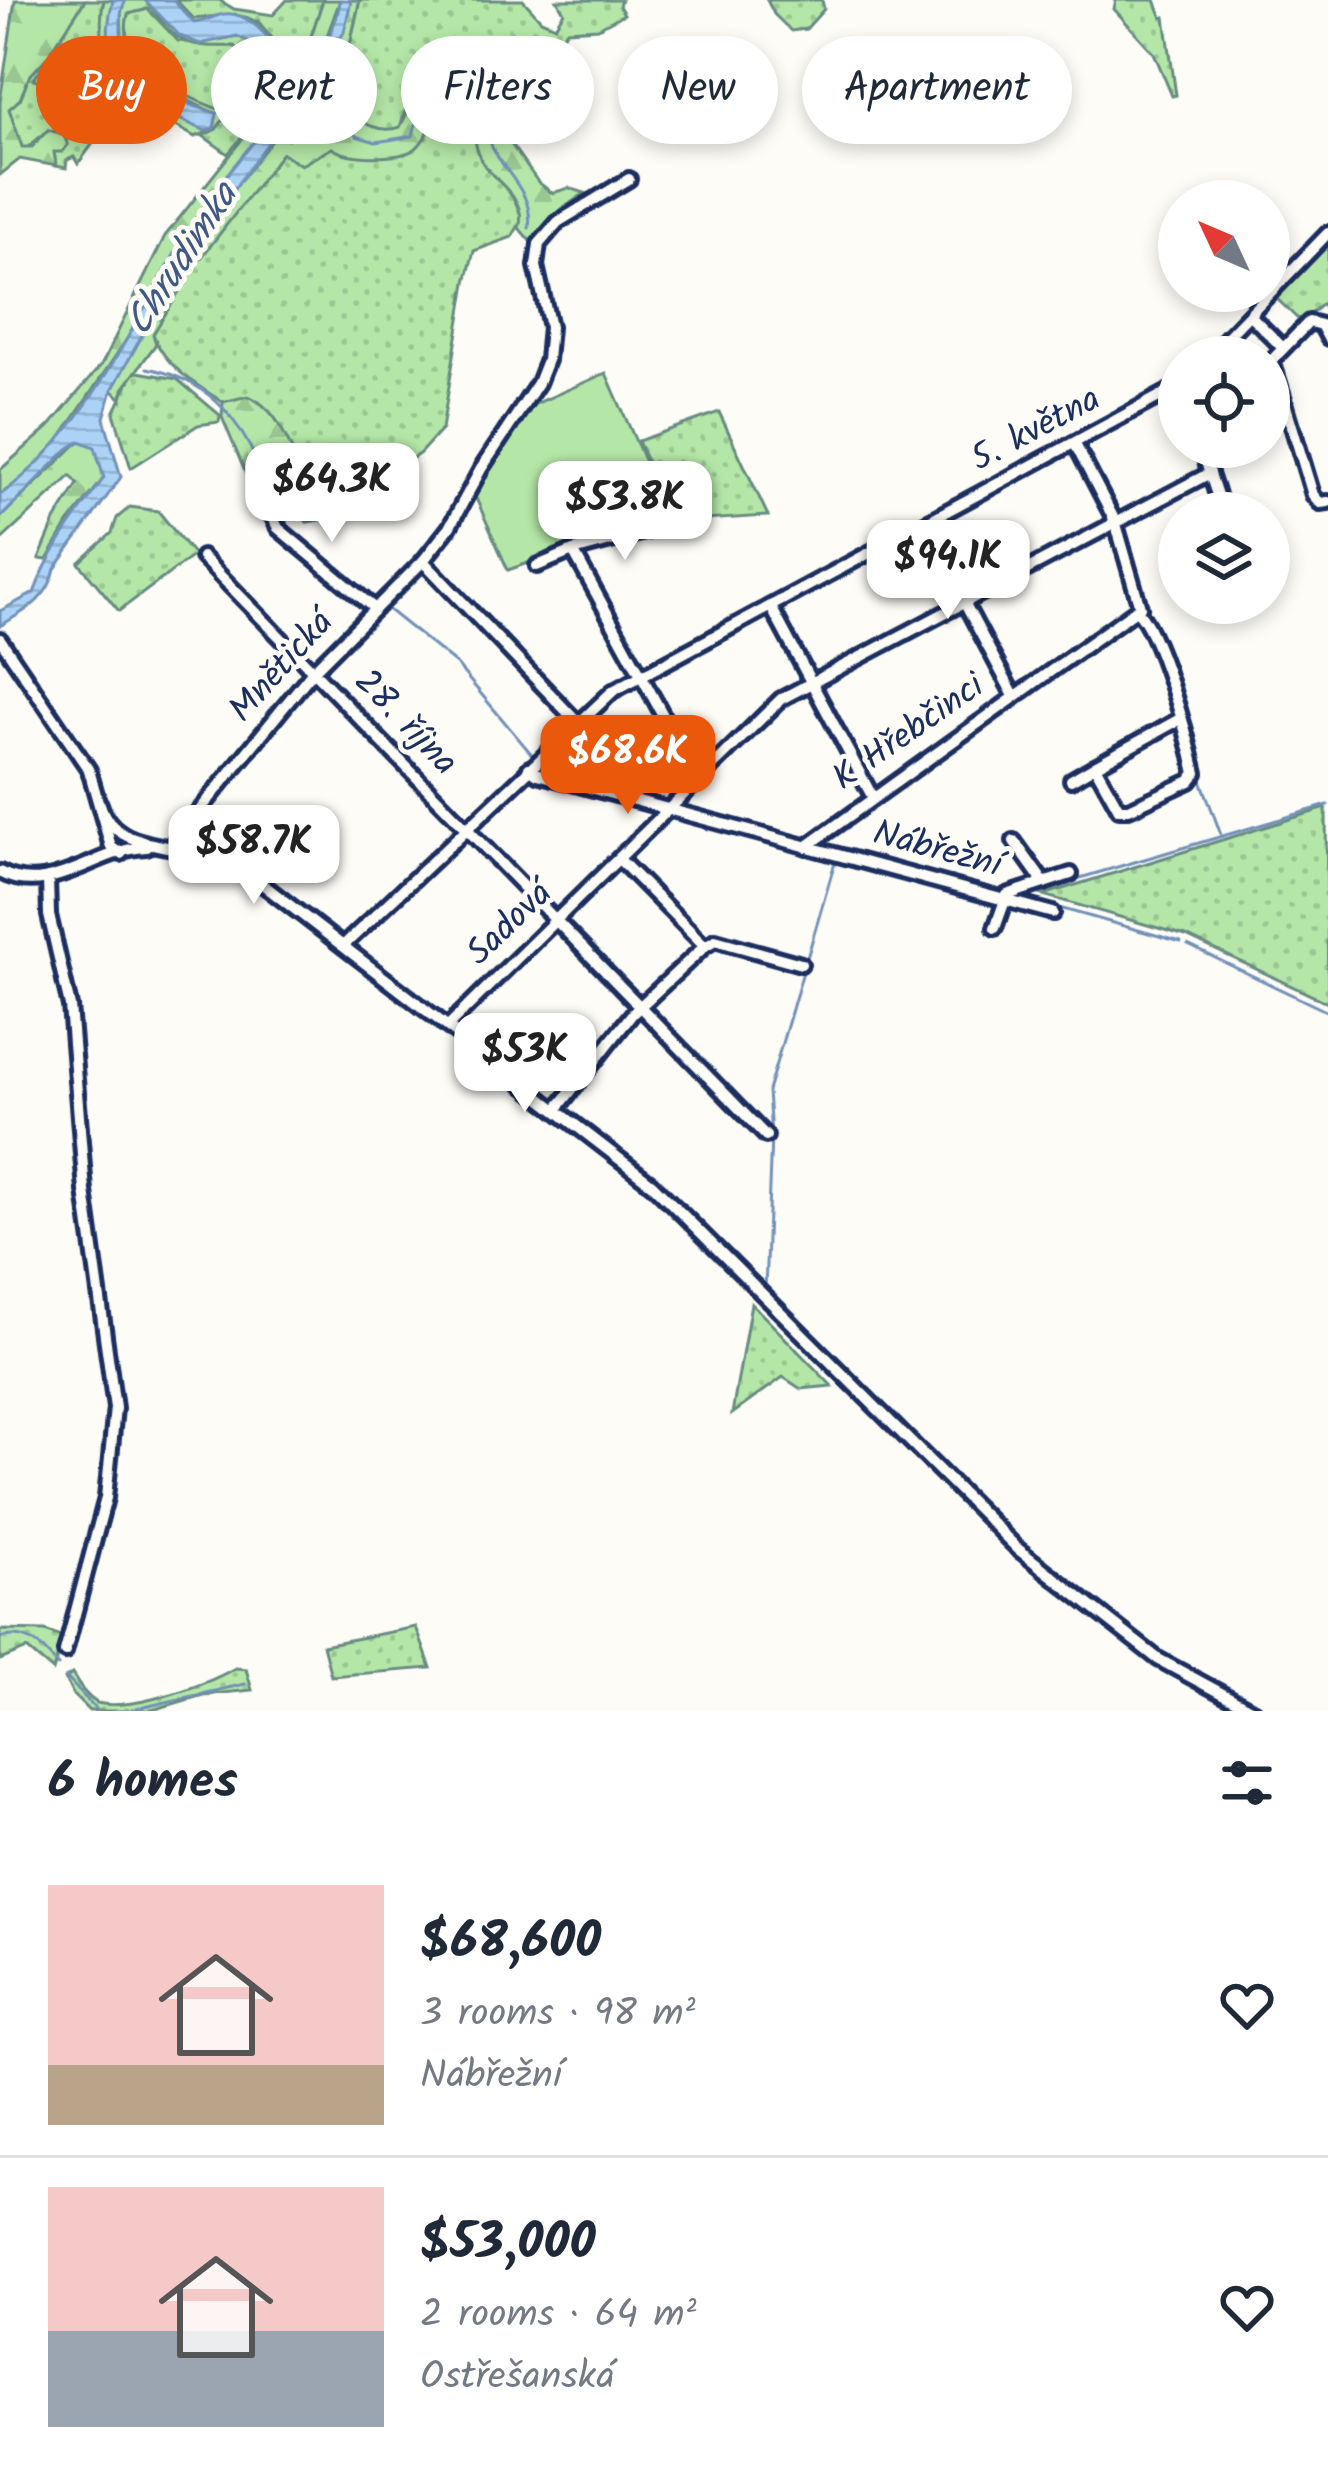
<!DOCTYPE html>
<html lang="en">
<head>
<meta charset="utf-8">
<style>
  :root { --surface:#fff; --page:#f6f6f7; --text:#1f2937; --muted:#747a83; --line:#e0e1e3; --accent:#ea580c }
  body { margin:0; font-family:Kalam,sans-serif; background:var(--page); color:var(--text); height:100vh; display:flex; flex-direction:column; font-size:45px; white-space:nowrap }
  * { box-sizing:border-box; margin:0 }
  p { font-size:39px; color:var(--muted) }
  .icon { flex:none; width:66px; height:66px; fill:none; stroke:currentColor; stroke-width:2; stroke-linecap:round; stroke-linejoin:round }
  .map { position:relative; height:1711px; overflow:hidden }
  .details { display:flex; flex-direction:column; background:var(--surface); flex:1 }
  .details>* { flex:none }
  .hud { position:absolute; left:36px; top:36px; width:1257px; height:108px; display:flex; gap:24px }
  .needle { width:78px; rotate:314deg }
  .fabs { position:absolute; left:1158px; top:180px; display:grid; gap:24px }
  .fabs a { display:grid; place-items:center; width:132px; height:132px; border-radius:50%; background:var(--surface); box-shadow:0 6px 18px #0003; font-size:60px }
  .price { position:absolute; translate:-50% -102px; padding:0 27px; border-radius:24px; background:#fff; color:#222; font-size:39px; line-height:78px; filter:drop-shadow(0 3px 6px #0008) }
  .price::after { content:''; position:absolute; left:50%; top:72px; width:36px; height:27px; margin-left:-18px; background:inherit; clip-path:polygon(0 0,100% 0,50% 100%) }
  .price.selected { background:var(--accent); color:#fff }
  ul { padding:0; list-style:none }
  li { display:flex; align-items:center; gap:36px; height:300px; padding:0 48px }
  li+li { border-top:3px solid var(--line) }
  li span { display:grid; place-items:center; flex:none; width:336px; height:240px; border-radius:0px; color:#555 }
  li>.icon { margin-inline-start:auto }
  span .icon { width:144px; height:144px; fill:#fffc; stroke-width:1 }
  li b { font-size:51px }
  h2 { display:flex; justify-content:space-between; align-items:center; height:144px; padding:0 48px; font-size:51px }
  .tag { padding:0 42px; border-radius:54px; background:var(--surface); box-shadow:0 6px 18px #0003; font-size:42px; line-height:108px }
  .tag.selected { background:var(--accent); color:#fff }
  .map>svg:first-child { display:block }
  .grass { fill:url(#grass-dots); stroke:#688b82; stroke-width:3 }
  .forest { fill:url(#forest-firs); stroke:#688b82; stroke-width:3 }
  .pitch { fill:#b4e7a7; stroke:#688b82; stroke-width:3 }
  .water { fill:url(#water-rules); stroke:#7291b9; stroke-width:3 }
  .lines { fill:none; stroke-linecap:round; stroke-linejoin:round }
  .stream { stroke:#7291b9; stroke-width:3 }
  .minor-casing { stroke:#1b2f5e; stroke-width:20 }
  .minor { stroke:#fdfcf7; stroke-width:10 }
  .labels { text-anchor:middle; dominant-baseline:central; stroke-width:10; stroke-linejoin:round; paint-order:stroke }
  .street-label { font-size:36px; fill:#1b2f5e; stroke:#fdfcf7 }
  .water-label { font-size:39px; font-style:italic; fill:#3f5884; stroke:#fdfcf7 }
</style>
</head>
<body>
<div class="map">
<svg width="1328" height="1711" viewBox="0 0 1328 1711">
  <defs>
    <pattern id="grass-dots" width="8" height="8" patternUnits="userSpaceOnUse" patternTransform="scale(3)"><rect width="8" height="8" fill="#b4e7a7"/><path d="M2 2h.1M6 6h.1" fill="none" stroke="#9ac692" stroke-width="1.8" stroke-linecap="round"/></pattern>
    <pattern id="forest-firs" width="22" height="20" patternUnits="userSpaceOnUse" patternTransform="scale(3)"><rect width="22" height="20" fill="#b4e7a7"/><path d="M5 1l3.5 6h-7zM16 11l3.5 6h-7z" fill="#9ac692"/></pattern>
    <pattern id="water-rules" width="6" height="5" patternUnits="userSpaceOnUse" patternTransform="scale(3)"><rect width="6" height="5" fill="#acd3f6"/><path d="M0 2.5h6" fill="none" stroke="#93b5d5"/></pattern>
  </defs>
  <rect width="100%" height="100%" fill="#fdfcf7"/>
  <filter id="ink" filterUnits="userSpaceOnUse"><feTurbulence type="fractalNoise" baseFrequency=".00833" numOctaves="2"/><feDisplacementMap in="SourceGraphic" scale="24" xChannelSelector="R" yChannelSelector="G"/><feConvolveMatrix kernelMatrix="1 2 1 2 8 2 1 2 1" color-interpolation-filters="sRGB"/></filter>
  <g filter="url(#ink)">
    <g class="grass">
      <path d="M85,0H104C95,34 110,61 127,90L114,106L104,93L52,75L48,88L80,97L91,109L90,134L94,142L78,164L74,157L67,160L66,168L56,166L54,151L67,139L58,131L48,130L26,149L22,147L9,109L20,99L29,77L48,56Z"/>
      <path d="M176,0H219L234,9L273,15L287,0H323L302,64L228,154L203,136L216,129C208,119 201,107 191,99C160,72 116,66 128,14L148,9L178,41L234,46L265,71L285,55L258,21L194,19Z"/>
      <path d="M360,0H523L541,20L555,26L564,12L557,0H621L619,6L624,14L598,28L567,30L563,36L565,61L510,107L495,111L473,92L413,101L405,111L400,128C374,137 338,110 326,88L350,45Z"/>
      <path d="M767,0H822L824,9L806,29L791,31L774,14Z"/>
      <path d="M1116,0H1155L1162,18L1165,17L1176,95L1172,96L1154,53L1114,9Z"/>
      <path d="M464,113L472,120C473,168 513,179 522,220L512,237L474,251L466,282L442,429L420,453L378,483L382,501L342,516L307,522L289,496L306,478C280,439 283,392 223,402C196,385 163,365 153,334L194,266L282,153C303,166 314,155 332,148L405,154L425,138L438,118Z"/>
      <path d="M1328,245V318L1322,304L1301,322L1275,297Z"/>
      <path d="M138,372L177,379L220,415L219,422L198,425L131,468L114,413L133,373Z"/>
      <path d="M719,412L768,516L673,522L638,441Z"/>
      <path d="M130,507L158,511L194,555L119,611L79,563L112,533L117,518Z"/>
      <path d="M1326,808L1328,1003L1186,936L1043,895Z"/>
      <path d="M751,1303L832,1386L801,1389L783,1377L732,1414Z"/>
      <path d="M416,1627L431,1668L331,1676L323,1645Z"/>
      <path d="M0,1630L45,1631L61,1637L64,1633L53,1671L27,1649L0,1660Z"/>
      <path d="M235,1668L246,1669L252,1690L203,1695L149,1711H89L73,1695L65,1679L72,1674C79,1685 85,1696 97,1703C131,1711 204,1686 235,1668Z"/>
    </g>
    <g class="forest">
      <path d="M15,0H85L48,56L29,77L20,99L9,109L22,147H32L48,130L63,134L68,145L62,152H54L56,166L20,159L0,175V102Z"/>
      <path d="M104,0H113L107,46L117,75L133,91L206,131L214,128L217,114L144,80L130,65L123,55L122,37L121,9L126,0H145C174,36 192,47 237,36L254,44L271,66H279L283,54L264,33L235,14L194,23L173,0L194,19C245,12 253,10 285,55L280,68L265,71L234,46C186,48 180,43 148,9L128,14C115,66 180,95 221,110L225,118L216,129L195,137L128,98L94,142L90,134L89,104L34,79L41,69L69,82L99,88L114,105L127,90C106,66 96,31 104,0Z"/>
      <path d="M323,0H340L323,47L57,443L21,480L0,495V470L49,427L102,364L165,236L302,64Z"/>
      <path d="M351,0H360L359,3L350,44L326,88C338,110 374,137 400,127L413,101L474,92L495,111L501,130L538,182L552,193L569,188L585,193L562,209L530,241L519,228C528,200 498,184 484,165C472,149 477,124 464,113L438,118C428,127 426,141 415,149C399,160 347,159 332,148L301,165L282,153L194,267L153,334L156,344L123,389L122,400L112,390C144,331 177,272 214,216C260,147 334,83 351,0Z"/>
      <path d="M248,396C282,410 288,450 307,478L289,496L253,491L222,417L223,402Z"/>
      <path d="M80,441L95,446L104,478L68,524L47,560L39,559L55,521L78,484L71,476L0,541V518Z"/>
    </g>
    <path class="pitch" d="M606,373L671,522L576,546L508,570L475,496L500,450L533,405Z"/>
    <g class="water">
      <path d="M113,0H126C120,10 121,17 121,29C122,37 121,50 124,58C137,86 190,106 217,113L214,128L206,131C140,102 92,81 113,0Z"/>
      <path d="M145,0H173L194,23C205,22 213,16 224,14C248,10 269,39 283,55L279,67L271,66L254,44L237,36L200,44L180,36Z"/>
      <path d="M340,0H351L344,32L317,77L216,213L162,299L112,390L104,418L121,477L55,569C48,600 26,610 0,626V611L34,593C50,549 77,516 104,478L95,447L80,441L68,449L0,518V495C100,423 142,295 210,197C245,146 335,60 340,0Z"/>
    </g>
    <g class="lines">
      <g class="stream">
        <path d="M306,90L319,98"/>
        <path d="M329,104L356,136L376,142L413,136C415,128 417,114 422,108C434,92 474,95 482,114C488,125 487,139 494,151C508,176 534,195 529,228"/>
        <path d="M147,368C243,386 252,463 293,534"/>
        <path d="M323,559L377,601"/>
        <path d="M385,607L456,664L534,757"/>
        <path d="M539,765L668,802"/>
        <path d="M1201,780L1221,835"/>
        <path d="M678,804L807,840"/>
        <path d="M817,842L1004,892"/>
        <path d="M1019,896L1328,805"/>
        <path d="M1027,899L1181,942"/>
        <path d="M1188,945L1328,1012"/>
        <path d="M765,1290L771,1136L768,1091L836,859"/>
        <path d="M0,1638C27,1630 42,1646 58,1666"/>
        <path d="M66,1677L97,1711"/>
        <path d="M127,1711L245,1684"/>
      </g>
      <defs>
        <g id="minor">
          <path d="M1250,315L1282,347"/>
          <path d="M1328,338L1321,325L1309,322L1272,360L1313,495L1320,503L1328,502"/>
          <path d="M1208,357L1328,233"/>
          <path d="M1201,447L1223,513"/>
          <path d="M264,499L278,528L375,609"/>
          <path d="M923,525L1014,696"/>
          <path d="M573,551L659,528"/>
          <path d="M202,557L766,1136"/>
          <path d="M423,561L577,722"/>
          <path d="M537,566L573,551L699,781"/>
          <path d="M771,607L872,796"/>
          <path d="M1136,610C1158,627 1189,742 1196,773L1190,781L1129,809H1119L1095,766L1180,719"/>
          <path d="M0,639L89,770L111,847L121,854"/>
          <path d="M529,768L538,774L1053,913"/>
          <path d="M1071,780L1095,766"/>
          <path d="M100,804C112,847 161,843 196,853C218,859 238,868 257,880L652,1184L1018,1549L1158,1659L1254,1711"/>
          <path d="M1014,841L1044,883"/>
          <path d="M170,847L313,671L423,561L449,528L481,469L538,383L547,360L550,327L536,266L539,244L558,222L629,179"/>
          <path d="M806,847L1140,607L1115,521L1075,444"/>
          <path d="M619,859L705,946L715,940L801,964"/>
          <path d="M0,872C50,899 98,848 147,847"/>
          <path d="M48,878L49,915L70,1006L85,1191L115,1408L106,1498L65,1652"/>
          <path d="M995,928L1007,895L1071,874"/>
          <path d="M344,945L613,691L1179,386"/>
          <path d="M448,1026L781,699L1210,473"/>
          <path d="M556,1110L633,1013L705,946"/>
        </g>
      </defs>
      <use href="#minor" class="minor-casing"/>
      <use href="#minor" class="minor"/>
    </g>
  </g>
  <g class="labels">
    <g class="street-label">
      <text transform="translate(1036 430) rotate(-28)">5. května</text>
      <text transform="translate(282 667) rotate(-48)">Mnětická</text>
      <text transform="translate(405 723) rotate(46)">28. října</text>
      <text transform="translate(909 733) rotate(-35)">K Hřebčinci</text>
      <text transform="translate(937 850) rotate(15)">Nábřežní</text>
      <text transform="translate(510 924) rotate(-44)">Sadová</text>
    </g>
    <g class="water-label">
      <text transform="translate(183 260) rotate(-57)">Chrudimka</text>
    </g>
  </g>
</svg>
<div class="fabs">
<a><svg class="needle" viewBox="-14 -14 28 28"><path d="M0-13l5 13h-10z" fill="#e53935"/><path d="M0 13l5-13h-10z" fill="#747a83"/></svg></a>
<a><svg class="icon" aria-label="locate" viewBox="0 0 24 24"><circle cx="12" cy="12" r="6"/><path d="M12 2v4M12 18v4M2 12h4M18 12h4"/></svg></a>
<a><svg class="icon" aria-label="layers" viewBox="0 0 24 24"><path d="M12 4l9 5-9 5-9-5zM3 14l9 5 9-5"/></svg></a>
</div>
<b class="price" style="left:332px;top:545px">$64.3K</b>
<b class="price" style="left:625px;top:563px">$53.8K</b>
<b class="price" style="left:948px;top:622px">$94.1K</b>
<b class="price selected" style="left:628px;top:817px">$68.6K</b>
<b class="price" style="left:254px;top:907px">$58.7K</b>
<b class="price" style="left:525px;top:1115px">$53K</b>
<div class="hud">
<a class="tag selected">Buy</a>
<a class="tag">Rent</a>
<a class="tag">Filters</a>
<a class="tag">New</a>
<a class="tag">Apartment</a>
</div>
</div>
<section class="details">
<h2>6 homes<svg class="icon" aria-label="filters" viewBox="0 0 24 24"><path d="M4 7h16M4 17h16"/><circle cx="9" cy="7" r="2"/><circle cx="15" cy="17" r="2"/></svg></h2>
<ul>
<li><span style="background:linear-gradient(#f6c9c9 75%,#b9a48a 0)"><svg class="icon" aria-label="home" viewBox="0 0 24 24"><path d="M3 11l9-7 9 7M6 9v11h12V9"/></svg></span><div><b>$68,600</b><p>3 rooms · 98 m²</p><p>Nábřežní</p></div><svg class="icon" aria-label="heart" viewBox="0 0 24 24"><path d="M12 20l-8-8c-3-5 5-10 8-4 3-6 11-1 8 4z"/></svg></li>
<li><span style="background:linear-gradient(#f6c9c9 60%,#9aa5b1 0)"><svg class="icon" aria-label="home" viewBox="0 0 24 24"><path d="M3 11l9-7 9 7M6 9v11h12V9"/></svg></span><div><b>$53,000</b><p>2 rooms · 64 m²</p><p>Ostřešanská</p></div><svg class="icon" aria-label="heart" viewBox="0 0 24 24"><path d="M12 20l-8-8c-3-5 5-10 8-4 3-6 11-1 8 4z"/></svg></li>
</ul>
</section>
</body>
</html>
